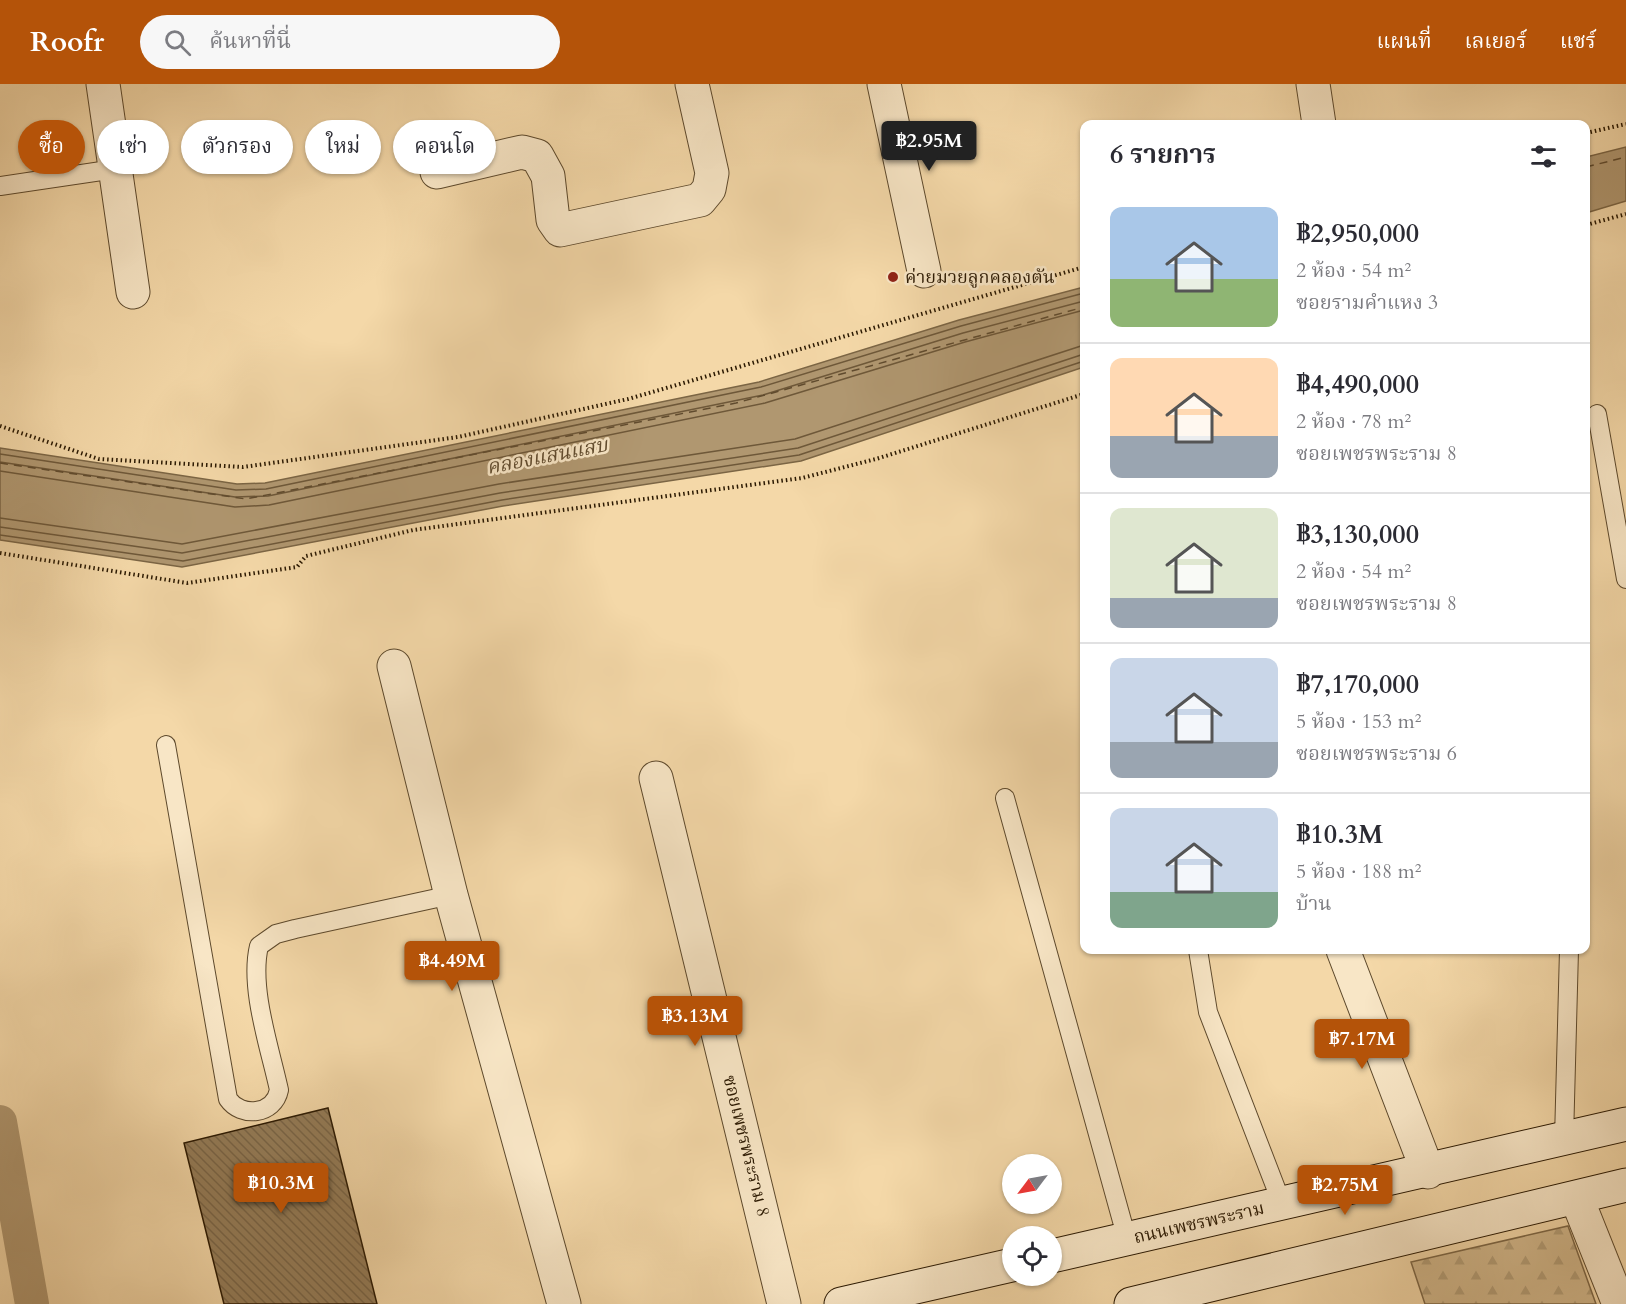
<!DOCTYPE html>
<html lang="th">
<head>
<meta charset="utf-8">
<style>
  :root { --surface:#fff; --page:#f7f7f7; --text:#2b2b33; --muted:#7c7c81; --line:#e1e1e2; --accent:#b45309 }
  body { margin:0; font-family:Cardo,"Noto Serif Thai",serif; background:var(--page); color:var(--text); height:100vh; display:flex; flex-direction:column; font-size:22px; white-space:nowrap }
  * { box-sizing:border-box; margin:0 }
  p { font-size:20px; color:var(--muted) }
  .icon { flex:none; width:33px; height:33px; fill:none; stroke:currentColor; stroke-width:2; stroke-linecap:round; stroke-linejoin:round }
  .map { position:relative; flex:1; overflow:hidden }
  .side { position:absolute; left:1080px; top:36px; width:510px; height:834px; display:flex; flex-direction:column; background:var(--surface); border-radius:12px; box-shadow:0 2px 4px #0004 }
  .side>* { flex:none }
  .top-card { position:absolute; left:18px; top:36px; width:570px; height:54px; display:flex; gap:12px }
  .needle { width:39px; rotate:238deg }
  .controls { position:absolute; left:1002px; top:1070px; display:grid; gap:12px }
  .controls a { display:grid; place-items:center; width:60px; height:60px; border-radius:50%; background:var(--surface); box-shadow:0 2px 4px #0004; font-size:30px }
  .price { position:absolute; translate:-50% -51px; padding:0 14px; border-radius:6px; background:var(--accent); color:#fff; font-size:20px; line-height:39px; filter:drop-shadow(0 2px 3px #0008) }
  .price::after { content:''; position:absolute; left:50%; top:36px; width:18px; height:14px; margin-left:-9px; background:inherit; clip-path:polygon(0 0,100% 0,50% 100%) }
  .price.current { background:#222; color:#fff }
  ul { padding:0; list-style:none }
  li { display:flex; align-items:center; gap:18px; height:150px; padding:0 30px }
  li+li { border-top:2px solid var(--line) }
  li span { display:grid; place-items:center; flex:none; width:168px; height:120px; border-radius:12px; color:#555 }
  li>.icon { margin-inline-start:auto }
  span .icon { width:72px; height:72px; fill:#fffc; stroke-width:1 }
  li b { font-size:26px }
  h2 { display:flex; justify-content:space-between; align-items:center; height:72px; padding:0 30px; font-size:26px }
  .pill { padding:0 21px; border-radius:27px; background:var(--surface); box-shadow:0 2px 4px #0004; font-size:21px; line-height:54px }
  .pill.current { background:var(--accent); color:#fff }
  header { display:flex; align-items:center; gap:36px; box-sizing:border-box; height:84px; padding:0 30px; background:var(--accent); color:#fff }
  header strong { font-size:28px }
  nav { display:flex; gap:33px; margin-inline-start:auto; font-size:21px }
  .search { width:420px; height:54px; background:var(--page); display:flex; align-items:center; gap:15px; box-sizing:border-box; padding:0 21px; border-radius:33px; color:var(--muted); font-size:22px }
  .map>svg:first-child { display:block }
  .forest { fill:url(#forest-firs); stroke:#7e6847; stroke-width:1.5 }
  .water { fill:#b09770; stroke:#7b6544; stroke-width:1.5 }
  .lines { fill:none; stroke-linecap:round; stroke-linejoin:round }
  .shore { stroke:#6e5839; stroke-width:1.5 }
  .canal { stroke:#b09770; stroke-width:34 }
  .ferry { stroke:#604b2e; stroke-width:1.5; stroke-dasharray:8 6; stroke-linecap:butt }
  .building { fill:url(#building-back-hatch); stroke:#2b1902; stroke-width:1.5 }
  .lane-casing { stroke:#5d492c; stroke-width:20 }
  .street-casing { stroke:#5d492c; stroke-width:35 }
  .secondary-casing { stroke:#2b1902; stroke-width:35 }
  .path { stroke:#2b1902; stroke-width:4; stroke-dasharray:1.5 3; stroke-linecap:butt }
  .lane { stroke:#f8e6c6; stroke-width:18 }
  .street { stroke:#f8e6c6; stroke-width:33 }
  .secondary { stroke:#f8e6c6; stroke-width:33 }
  .poi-dot { fill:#8f2418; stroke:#f8e6c6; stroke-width:2 }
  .labels { text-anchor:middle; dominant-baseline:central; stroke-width:5; stroke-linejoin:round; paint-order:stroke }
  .poi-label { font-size:18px; fill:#2b1902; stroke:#f8e6c6; text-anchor:start }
  .street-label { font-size:18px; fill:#2b1902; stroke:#f8e6c6 }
  .water-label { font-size:20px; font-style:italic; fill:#604b2e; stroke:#f8e6c6 }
</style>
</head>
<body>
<header>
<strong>Roofr</strong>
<div class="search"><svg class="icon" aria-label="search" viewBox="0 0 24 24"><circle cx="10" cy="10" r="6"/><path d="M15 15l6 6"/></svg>ค้นหาที่นี่</div>
<nav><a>แผนที่</a><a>เลเยอร์</a><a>แชร์</a></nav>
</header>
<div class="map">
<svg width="1626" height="1220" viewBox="0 0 1626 1220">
  <defs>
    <pattern id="forest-firs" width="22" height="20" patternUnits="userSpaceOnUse" patternTransform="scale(1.5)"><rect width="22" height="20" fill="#d2b88c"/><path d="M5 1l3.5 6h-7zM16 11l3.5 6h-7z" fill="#b49e77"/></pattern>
    <pattern id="building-back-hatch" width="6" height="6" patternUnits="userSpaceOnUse" patternTransform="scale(1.5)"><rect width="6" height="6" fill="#947c58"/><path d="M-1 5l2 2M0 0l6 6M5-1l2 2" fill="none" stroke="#796547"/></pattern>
  </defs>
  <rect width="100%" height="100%" fill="#f4d8a8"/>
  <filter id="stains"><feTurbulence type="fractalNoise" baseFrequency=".00333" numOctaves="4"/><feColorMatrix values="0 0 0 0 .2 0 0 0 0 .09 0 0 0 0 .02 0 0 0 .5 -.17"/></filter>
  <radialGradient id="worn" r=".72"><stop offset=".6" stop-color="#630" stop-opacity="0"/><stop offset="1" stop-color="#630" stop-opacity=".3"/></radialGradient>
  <path class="forest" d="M1568,1142L1596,1220H1425L1411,1178Z"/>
  <g class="water">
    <path d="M1626,63V117L1586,129V73Z"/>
    <path d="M1084,203V283L801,377L503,422L182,483L0,456V364L237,400L265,399L759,298L959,236Z"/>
  </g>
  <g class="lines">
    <g class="shore">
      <path d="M0,370L236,406L266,405L761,303L961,242L1084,209"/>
      <path d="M0,378L235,413L268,412L763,311L963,249L1084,217"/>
      <path d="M0,387L235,423L269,421L765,319L965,258L1084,226"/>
      <path d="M0,434L182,460L499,400L795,355L1084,261"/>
      <path d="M0,443L182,469L500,409L798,364L1084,270"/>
      <path d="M0,451L183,477L502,416L799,371L1084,277"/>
    </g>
    <path class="canal" d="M0,1038L32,1220"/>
    <g class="ferry">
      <path d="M1586,83L1626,73"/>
      <path d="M0,379L246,415L736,319L1084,223"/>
    </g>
  </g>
  <path class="building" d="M328,1024L377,1220H224L184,1059Z"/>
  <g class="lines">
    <defs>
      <g id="lane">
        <path d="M0,102L115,85"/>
        <path d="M1597,330L1626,495"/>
        <path d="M166,661L228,1015C241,1034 274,1031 279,1006C270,964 249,904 259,862L276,850L295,845L451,811"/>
        <path d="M1005,714L1127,1155"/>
        <path d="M1198,866L1208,928L1282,1120"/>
        <path d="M1564,1055L1569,866"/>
      </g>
      <g id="street">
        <path d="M103,0L133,208"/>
        <path d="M884,0L924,187"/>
        <path d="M1313,0L1319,40"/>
        <path d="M437,88L522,68L537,72L548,92L553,136L560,146L700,116L709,105L712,89L692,0"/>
        <path d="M394,582L451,811L564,1220"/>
        <path d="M656,694L784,1220"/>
        <path d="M1343,866L1428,1088"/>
        <path d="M1577,1115L1619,1220"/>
      </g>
      <g id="secondary">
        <path d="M1052,1172L1626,1040"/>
        <path d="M841,1220L1012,1181"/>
        <path d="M1131,1220L1626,1101"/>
      </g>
    </defs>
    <use href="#lane" class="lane-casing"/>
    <use href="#street" class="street-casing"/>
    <use href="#secondary" class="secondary-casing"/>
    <g class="path">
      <path d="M1586,49L1626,40"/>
      <path d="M1586,141L1626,130"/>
      <path d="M0,342L99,375L243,383L458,353L628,315L1084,183"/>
      <path d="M0,469L187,499L297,483L306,472L413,446L802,394L876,375L1084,310"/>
    </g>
    <use href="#lane" class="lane"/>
    <use href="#street" class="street"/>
    <use href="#secondary" class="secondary"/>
  </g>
  <circle class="poi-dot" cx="893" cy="193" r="6"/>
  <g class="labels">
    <g class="poi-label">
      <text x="905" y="193">ค่ายมวยลูกคลองตัน</text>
    </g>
    <g class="street-label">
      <text transform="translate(746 1062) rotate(76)">ซอยเพชรพระราม 8</text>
      <text transform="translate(1199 1139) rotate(-13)">ถนนเพชรพระราม</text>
    </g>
    <g class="water-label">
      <text transform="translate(547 372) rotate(-11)">คลองแสนแสบ</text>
    </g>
  </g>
  <rect width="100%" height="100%" filter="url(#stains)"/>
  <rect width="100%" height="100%" fill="url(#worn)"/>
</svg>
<div class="controls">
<a><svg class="needle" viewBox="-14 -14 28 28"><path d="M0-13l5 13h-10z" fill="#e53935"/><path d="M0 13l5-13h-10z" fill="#7c7c81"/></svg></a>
<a><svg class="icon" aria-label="locate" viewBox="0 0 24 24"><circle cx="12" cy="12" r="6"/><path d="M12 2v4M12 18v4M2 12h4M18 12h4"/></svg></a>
</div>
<b class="price current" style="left:929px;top:88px">฿2.95M</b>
<b class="price" style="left:452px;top:908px">฿4.49M</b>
<b class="price" style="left:695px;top:963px">฿3.13M</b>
<b class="price" style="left:1362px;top:986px">฿7.17M</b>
<b class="price" style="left:281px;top:1130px">฿10.3M</b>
<b class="price" style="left:1345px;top:1132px">฿2.75M</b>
<div class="top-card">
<a class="pill current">ซื้อ</a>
<a class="pill">เช่า</a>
<a class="pill">ตัวกรอง</a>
<a class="pill">ใหม่</a>
<a class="pill">คอนโด</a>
</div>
<section class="side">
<h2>6 รายการ<svg class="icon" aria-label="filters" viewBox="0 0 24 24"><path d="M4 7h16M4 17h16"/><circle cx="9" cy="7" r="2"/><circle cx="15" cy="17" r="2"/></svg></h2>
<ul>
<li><span style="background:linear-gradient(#a9c7e8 60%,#8fb573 0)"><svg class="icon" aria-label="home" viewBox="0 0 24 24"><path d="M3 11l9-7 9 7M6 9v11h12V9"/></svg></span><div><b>฿2,950,000</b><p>2 ห้อง · 54 m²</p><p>ซอยรามคำแหง 3</p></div></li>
<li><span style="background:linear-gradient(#ffd9b3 65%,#9aa5b1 0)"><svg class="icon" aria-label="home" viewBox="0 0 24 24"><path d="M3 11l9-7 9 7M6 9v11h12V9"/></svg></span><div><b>฿4,490,000</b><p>2 ห้อง · 78 m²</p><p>ซอยเพชรพระราม 8</p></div></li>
<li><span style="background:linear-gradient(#dfe7d0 75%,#9aa5b1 0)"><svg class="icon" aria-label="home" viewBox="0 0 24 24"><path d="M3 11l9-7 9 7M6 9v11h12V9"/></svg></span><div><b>฿3,130,000</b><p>2 ห้อง · 54 m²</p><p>ซอยเพชรพระราม 8</p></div></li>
<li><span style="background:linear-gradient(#c9d6e8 70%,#9aa5b1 0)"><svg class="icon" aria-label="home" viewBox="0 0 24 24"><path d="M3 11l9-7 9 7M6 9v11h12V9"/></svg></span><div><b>฿7,170,000</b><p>5 ห้อง · 153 m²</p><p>ซอยเพชรพระราม 6</p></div></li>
<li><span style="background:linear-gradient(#c9d6e8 70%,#7fa58c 0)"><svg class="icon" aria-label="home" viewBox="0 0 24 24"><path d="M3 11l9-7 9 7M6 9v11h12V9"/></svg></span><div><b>฿10.3M</b><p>5 ห้อง · 188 m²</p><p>บ้าน</p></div></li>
</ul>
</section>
</div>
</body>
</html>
